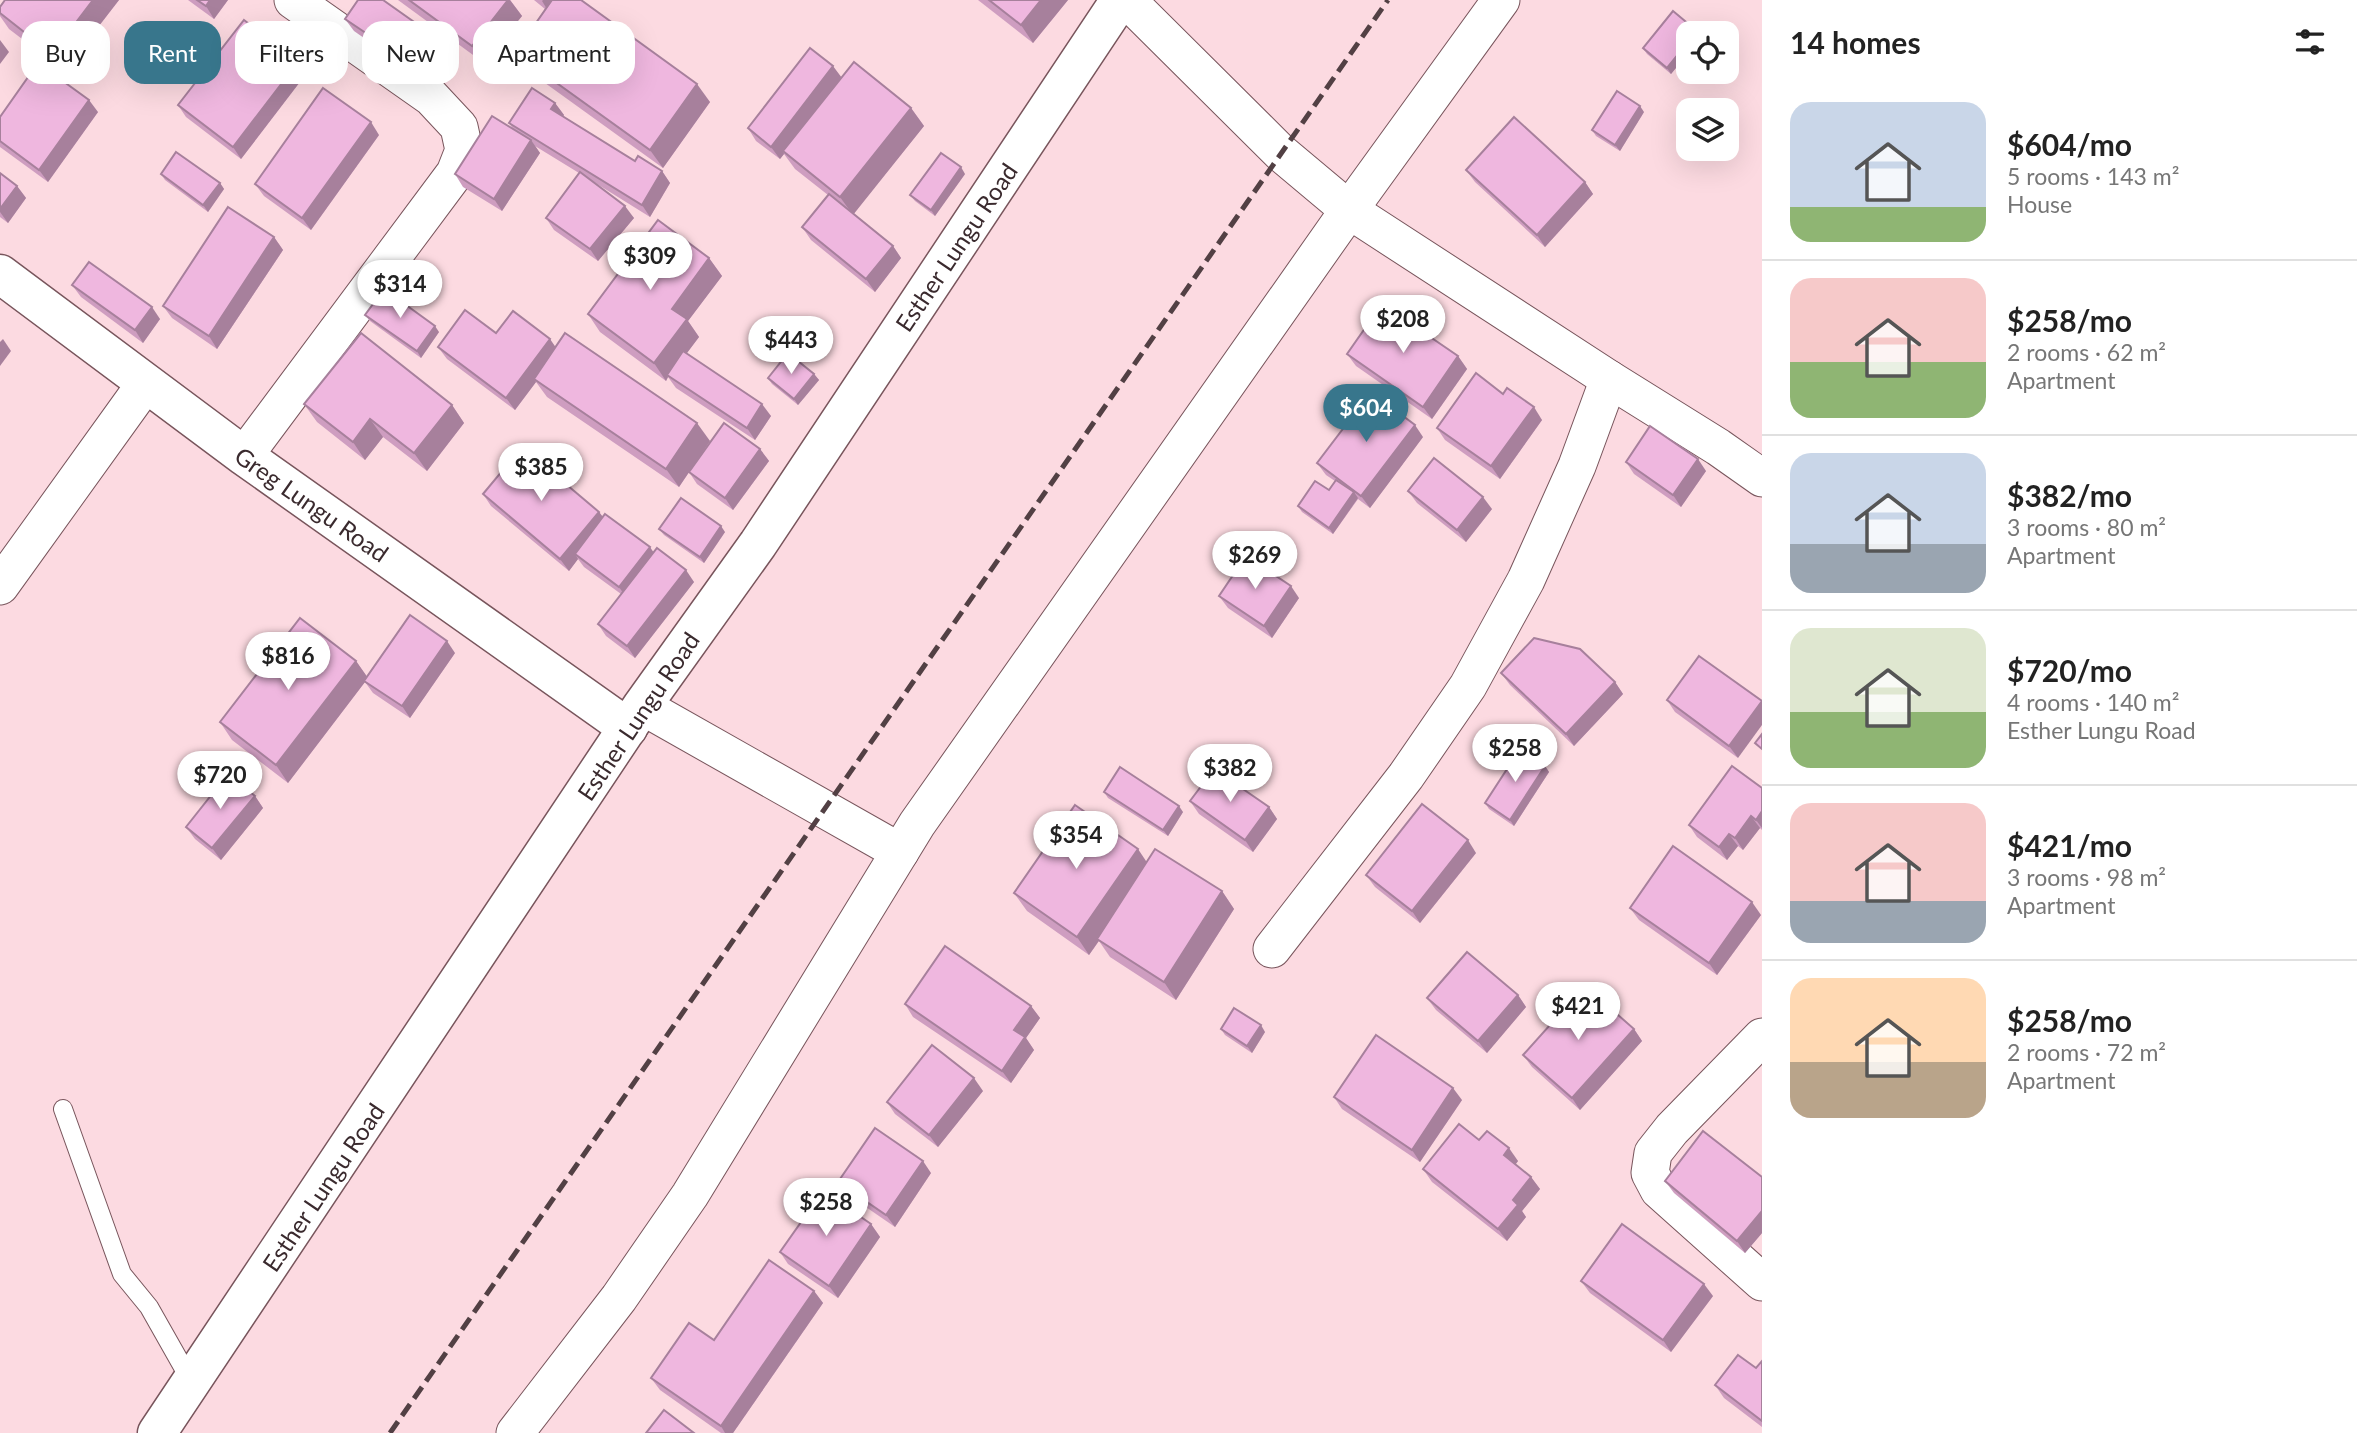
<!DOCTYPE html>
<html lang="en">
<head>
<meta charset="utf-8">
<style>
  :root { --surface:#fff; --page:#f2f2f2; --text:#222; --muted:#767676; --line:#e0e0e0; --accent:#38768c }
  body { margin:0; font-family:Lato,sans-serif; background:var(--page); color:var(--text); height:100vh; display:flex; flex-direction:column; font-size:26px; white-space:nowrap }
  * { box-sizing:border-box; margin:0 }
  p { font-size:23px; color:var(--muted) }
  .icon { flex:none; width:38px; height:38px; fill:none; stroke:currentColor; stroke-width:2; stroke-linecap:round; stroke-linejoin:round }
  .map { position:relative; flex:1; overflow:hidden }
  .drawer { display:flex; flex-direction:column; background:var(--surface); width:595px }
  .drawer>* { flex:none }
  .guide { position:absolute; left:21px; top:21px; width:665px; height:63px; display:flex; gap:14px }
  .controls { position:absolute; left:1676px; top:21px; display:grid; gap:14px }
  .controls a { display:grid; place-items:center; width:63px; height:63px; border-radius:14px; background:var(--surface); box-shadow:0 7px 28px #0002; font-size:35px }
  .price { position:absolute; translate:-50% -60px; padding:0 16px; border-radius:24px; background:#fff; color:#222; font-size:23px; line-height:46px; filter:drop-shadow(0 2px 4px #0008) }
  .price::after { content:''; position:absolute; left:50%; top:42px; width:21px; height:16px; margin-left:-10px; background:inherit; clip-path:polygon(0 0,100% 0,50% 100%) }
  .price.current { background:var(--accent); color:#fff }
  ul { padding:0; list-style:none }
  li { display:flex; align-items:center; gap:21px; height:175px; padding:0 28px }
  li+li { border-top:2px solid var(--line) }
  li span { display:grid; place-items:center; flex:none; width:196px; height:140px; border-radius:21px; color:#555 }
  li>.icon { margin-inline-start:auto }
  span .icon { width:84px; height:84px; fill:#fffc; stroke-width:1 }
  li b { font-size:30px }
  h2 { display:flex; justify-content:space-between; align-items:center; height:84px; padding:0 28px; font-size:30px }
  .tag { padding:0 24px; border-radius:21px; background:var(--surface); box-shadow:0 7px 28px #0002; font-size:24px; line-height:63px }
  .tag.current { background:var(--accent); color:#fff }
  main { display:flex; flex:1; min-height:0 }
  .map>svg:first-child { display:block }
  .lines { fill:none; stroke-linecap:round; stroke-linejoin:round }
  .lane-casing { stroke:#78555c; stroke-width:20 }
  .street-casing { stroke:#78555c; stroke-width:39 }
  .secondary-casing { stroke:#78555c; stroke-width:41 }
  .lane { stroke:#fff; stroke-width:18 }
  .street { stroke:#fff; stroke-width:37 }
  .secondary { stroke:#fff; stroke-width:38 }
  .rail { stroke:#524044; stroke-width:5; stroke-dasharray:14 7; stroke-linecap:butt }
  .wall { fill:#ce9dc0 }
  .shaded-wall { fill:#a7809c }
  .building { fill:#efb7df; stroke:#a7809c; stroke-width:2 }
  .labels { text-anchor:middle; dominant-baseline:central; stroke-width:7; stroke-linejoin:round; paint-order:stroke }
  .street-label { font-size:24px; fill:#3a2a2e; stroke:#fff }
</style>
</head>
<body>
<main>
<div class="map">
<svg width="1762" height="1433" viewBox="0 0 1762 1433">
  <rect width="100%" height="100%" fill="#fcdae1"/>
  <g class="lines">
    <defs>
      <path id="lane" d="M63,1109L122,1274L149,1307L192,1383"/>
      <g id="street">
        <path d="M1127,0L1281,153L1349,210L1609,379L1718,447L1762,478"/>
        <path d="M244,456L455,173L464,150L459,127L431,97L293,0"/>
        <path d="M0,586L146,383"/>
        <path d="M642,706L900,852"/>
        <path d="M1272,949L1406,776L1468,686L1526,580L1577,466L1609,379"/>
        <path d="M1762,1037L1672,1129L1653,1153L1650,1173L1659,1190L1762,1282"/>
        <path d="M515,1433L619,1298L690,1195L917,824L1349,210L1501,0"/>
      </g>
      <g id="secondary">
        <path d="M0,274L244,456L628,728"/>
        <path d="M157,1433L642,706L758,544L1120,0"/>
      </g>
    </defs>
    <use href="#lane" class="lane-casing"/>
    <use href="#street" class="street-casing"/>
    <use href="#secondary" class="secondary-casing"/>
    <use href="#lane" class="lane"/>
    <use href="#street" class="street"/>
    <use href="#secondary" class="secondary"/>
    <path class="rail" d="M390,1433L1388,0"/>
  </g>
  <g class="wall">
    <path d="M5,0H119L64,71L9,29L0,16V7Z"/>
    <path d="M188,0H228L214,19Z"/>
    <path d="M398,0H510L522,16L484,63Z"/>
    <path d="M534,0H581L710,102L663,168L527,70L515,53L545,9Z"/>
    <path d="M978,0H1068L1033,43Z"/>
    <path d="M1673,11L1698,33H1689V52L1671,74L1647,54L1643,48Z"/>
    <path d="M345,19L433,41L411,71L354,31Z"/>
    <path d="M298,62L306,74L241,159L186,117L178,105Z"/>
    <path d="M842,77L911,108L924,126L853,214L893,246L901,258L875,292L811,240L802,227L828,195L795,169L784,154L780,159L756,141L748,128Z"/>
    <path d="M555,103L564,115L563,116L635,161L662,171L670,183L650,217L589,179L634,218L598,261L554,230L546,218L579,173L535,146L540,153L502,211L463,187L455,174L513,129L509,123Z"/>
    <path d="M98,112L48,182L0,147V117Z"/>
    <path d="M1644,112L1620,151L1596,136L1592,130Z"/>
    <path d="M379,135L311,230L264,196L255,184Z"/>
    <path d="M1466,170L1585,182L1593,194L1545,247L1475,182Z"/>
    <path d="M0,173L17,186L26,198L8,223L0,217Z"/>
    <path d="M161,174L220,183L224,189L208,212L165,180Z"/>
    <path d="M965,174L935,216L915,201L910,195Z"/>
    <path d="M274,237L283,250L217,349L172,318L163,306Z"/>
    <path d="M709,258L722,276L688,321L699,337L686,354L771,416L755,440L676,388L668,377L666,381L600,332L588,314Z"/>
    <path d="M72,285L160,319L143,343L81,297Z"/>
    <path d="M365,315L439,332L421,358L370,321Z"/>
    <path d="M496,333L556,347L710,441L679,487L547,397L536,382L515,410L447,359L438,347Z"/>
    <path d="M1347,354L1458,356L1467,369L1432,419L1356,366Z"/>
    <path d="M814,374L819,380L798,405L772,384L768,378Z"/>
    <path d="M1503,394L1542,420L1500,479L1445,440L1437,428Z"/>
    <path d="M304,404L452,405L464,423L427,471L383,437L365,460L317,422Z"/>
    <path d="M1423,437L1370,508L1358,499L1333,534L1302,512L1298,506L1329,490L1335,481L1326,475L1317,463Z"/>
    <path d="M760,449L769,461L733,510L697,484L689,472Z"/>
    <path d="M1626,462L1706,471L1681,507L1634,474Z"/>
    <path d="M1408,491L1492,509L1466,542L1417,503Z"/>
    <path d="M483,494L599,512L603,517L694,582L635,658L606,636L598,624L621,594L584,567L578,559L569,571L491,506Z"/>
    <path d="M659,529L725,532L704,563L664,535Z"/>
    <path d="M1219,596L1299,598L1272,638L1228,608Z"/>
    <path d="M455,653L410,718L373,693L365,682L288,783L232,740L220,722L356,661L367,677Z"/>
    <path d="M1699,656L1738,758L1675,712L1667,700Z"/>
    <path d="M1501,673L1615,682L1623,694L1574,746L1510,685Z"/>
    <path d="M1545,766L1549,772L1514,826L1489,809L1485,803Z"/>
    <path d="M1762,788V830L1760,828L1743,850L1738,846L1727,860L1697,837L1689,825Z"/>
    <path d="M1104,792L1183,812L1168,836L1108,798Z"/>
    <path d="M255,796L263,808L221,860L195,839L186,827Z"/>
    <path d="M1190,801L1269,807L1277,819L1253,852L1199,814Z"/>
    <path d="M1476,853L1420,923L1375,887L1366,875Z"/>
    <path d="M1147,862L1222,891L1234,909L1176,1000L1110,957L1099,941L1089,955L1027,911L1014,893Z"/>
    <path d="M1630,908L1761,915L1717,975L1639,920Z"/>
    <path d="M1518,995L1526,1007L1487,1053L1436,1010L1427,998Z"/>
    <path d="M905,1004L1031,1006L1040,1018L1026,1038L1034,1050L1011,1083L913,1017Z"/>
    <path d="M1221,1029L1265,1032L1252,1053L1225,1035Z"/>
    <path d="M1634,1029L1642,1041L1580,1110L1532,1067L1523,1055Z"/>
    <path d="M983,1091L938,1147L895,1114L887,1102Z"/>
    <path d="M1334,1097L1462,1100L1420,1162L1342,1109Z"/>
    <path d="M1479,1140L1518,1161L1515,1164L1531,1177L1540,1189L1522,1211L1526,1217L1507,1241L1432,1182L1423,1169Z"/>
    <path d="M931,1173L895,1227L847,1194L838,1182Z"/>
    <path d="M1762,1177V1233L1745,1253L1674,1193L1665,1181Z"/>
    <path d="M871,1224L880,1237L838,1298L788,1264L780,1252Z"/>
    <path d="M1581,1281L1713,1296L1671,1352L1590,1293Z"/>
    <path d="M814,1291L823,1303L733,1433H721L660,1390L651,1378L714,1340Z"/>
    <path d="M1762,1361V1427L1724,1398L1715,1385L1756,1368Z"/>
  </g>
  <g class="shaded-wall">
    <path d="M93,0H119L64,71L52,54Z"/>
    <path d="M210,0H228L214,19L206,6Z"/>
    <path d="M508,0H510L522,16L484,63L472,46Z"/>
    <path d="M543,0H562L550,14L542,1Z"/>
    <path d="M1041,0H1068L1033,43L1021,25Z"/>
    <path d="M424,29L433,41L411,71L403,58Z"/>
    <path d="M0,40L9,52L0,64Z"/>
    <path d="M1689,41V52L1671,74L1667,68Z"/>
    <path d="M298,62L306,74L241,159L233,147Z"/>
    <path d="M833,66L842,78L783,151L784,154L780,159L771,147Z"/>
    <path d="M697,84L710,102L663,168L650,150Z"/>
    <path d="M89,100L98,112L48,182L39,170Z"/>
    <path d="M555,103L564,115L560,121L551,109Z"/>
    <path d="M1640,106L1644,112L1620,151L1615,145Z"/>
    <path d="M911,108L924,126L853,215L840,197Z"/>
    <path d="M371,122L379,135L311,230L302,218Z"/>
    <path d="M531,140L540,153L502,211L494,199Z"/>
    <path d="M961,167L965,174L935,216L931,210Z"/>
    <path d="M662,171L670,183L650,217L642,205Z"/>
    <path d="M1585,182L1593,194L1545,247L1537,235Z"/>
    <path d="M220,183L224,189L208,212L203,205Z"/>
    <path d="M17,186L26,198L8,223L0,212V209Z"/>
    <path d="M625,206L634,218L598,261L590,249Z"/>
    <path d="M274,237L283,250L217,349L209,336Z"/>
    <path d="M893,246L901,258L875,292L866,279Z"/>
    <path d="M709,258L722,276L688,321L699,337L669,377L667,375L668,377L666,381L654,363L672,309Z"/>
    <path d="M152,307L160,319L143,343L135,330Z"/>
    <path d="M435,326L439,332L421,358L417,351Z"/>
    <path d="M3,339L11,351L0,366V342Z"/>
    <path d="M550,339L559,352L534,379L536,382L515,410L506,398Z"/>
    <path d="M1458,356L1467,369L1432,419L1423,407Z"/>
    <path d="M814,374L819,380L798,405L794,399Z"/>
    <path d="M762,404L771,416L755,440L747,428Z"/>
    <path d="M452,405L464,423L427,471L414,453Z"/>
    <path d="M1534,407L1542,420L1500,479L1491,466Z"/>
    <path d="M370,419L383,437L365,460L353,442Z"/>
    <path d="M697,423L710,441L679,487L666,469Z"/>
    <path d="M1415,425L1423,437L1370,508L1361,496Z"/>
    <path d="M760,449L769,461L733,510L725,498Z"/>
    <path d="M1698,459L1706,471L1681,507L1673,495Z"/>
    <path d="M1354,492L1358,498L1333,534L1329,528Z"/>
    <path d="M1483,497L1492,509L1466,542L1457,530Z"/>
    <path d="M599,512L608,524L575,554L578,559L569,571L560,559Z"/>
    <path d="M721,526L725,532L704,563L700,557Z"/>
    <path d="M650,547L658,559L628,600L619,587Z"/>
    <path d="M686,570L694,582L635,658L627,646Z"/>
    <path d="M1291,586L1299,598L1272,638L1264,626Z"/>
    <path d="M447,641L455,653L410,718L402,706Z"/>
    <path d="M356,661L368,678L288,783L276,765Z"/>
    <path d="M1615,682L1623,694L1574,746L1566,734Z"/>
    <path d="M1762,701V725L1738,758L1729,746Z"/>
    <path d="M1545,766L1549,772L1514,826L1510,820Z"/>
    <path d="M255,796L263,808L221,860L212,848Z"/>
    <path d="M1179,806L1183,812L1168,836L1163,830Z"/>
    <path d="M1269,807L1277,819L1253,852L1245,840Z"/>
    <path d="M1762,811V828L1756,820Z"/>
    <path d="M1751,816L1760,828L1743,850L1735,838Z"/>
    <path d="M1729,834L1738,846L1727,860L1719,847Z"/>
    <path d="M1468,840L1476,853L1420,923L1412,911Z"/>
    <path d="M1138,849L1150,867L1089,955L1077,937Z"/>
    <path d="M1222,891L1234,909L1176,1000L1164,982Z"/>
    <path d="M1752,902L1761,915L1717,975L1709,963Z"/>
    <path d="M1518,995L1526,1007L1487,1053L1478,1041Z"/>
    <path d="M1031,1006L1040,1018L1026,1038L1034,1050L1011,1083L1002,1071L1014,1030Z"/>
    <path d="M1261,1025L1265,1032L1252,1053L1247,1046Z"/>
    <path d="M1634,1029L1642,1041L1580,1110L1572,1098Z"/>
    <path d="M974,1078L983,1091L938,1147L929,1135Z"/>
    <path d="M1453,1088L1462,1100L1420,1162L1412,1150Z"/>
    <path d="M1509,1148L1518,1161L1513,1168L1504,1155Z"/>
    <path d="M923,1161L931,1173L895,1227L886,1215Z"/>
    <path d="M1531,1177L1540,1189L1522,1211L1526,1217L1507,1241L1498,1229L1513,1200Z"/>
    <path d="M1762,1211V1233L1745,1253L1737,1241Z"/>
    <path d="M871,1224L880,1237L838,1298L829,1286Z"/>
    <path d="M1704,1284L1713,1296L1671,1352L1663,1340Z"/>
    <path d="M814,1291L823,1303L733,1433H725L721,1426Z"/>
  </g>
  <g class="building">
    <path d="M5,0H93L52,54L0,13V7Z"/>
    <path d="M197,0H210L206,6Z"/>
    <path d="M358,0H383L424,29L403,58L345,19Z"/>
    <path d="M409,0H508L472,46Z"/>
    <path d="M552,0H581L697,84L650,150L515,53Z"/>
    <path d="M989,0H1041L1021,25Z"/>
    <path d="M1673,11L1697,31L1695,33H1689V41L1667,68L1643,48Z"/>
    <path d="M244,20L298,62L233,147L178,105Z"/>
    <path d="M810,48L833,66L771,147L748,128Z"/>
    <path d="M854,62L911,108L840,197L783,151Z"/>
    <path d="M38,63L89,100L39,170L0,141V117Z"/>
    <path d="M323,88L371,122L302,218L255,184Z"/>
    <path d="M532,88L555,103L551,109L635,161L638,156L662,171L642,205L509,123Z"/>
    <path d="M1617,91L1640,106L1615,145L1592,130Z"/>
    <path d="M492,116L531,140L494,199L455,174Z"/>
    <path d="M1514,117L1585,182L1537,235L1466,170Z"/>
    <path d="M176,152L220,183L203,205L161,174Z"/>
    <path d="M941,153L961,167L931,210L910,195Z"/>
    <path d="M580,172L625,206L590,249L546,218Z"/>
    <path d="M0,173L17,186L0,209Z"/>
    <path d="M829,194L893,246L866,279L802,227Z"/>
    <path d="M228,207L274,237L209,336L163,306Z"/>
    <path d="M658,220L709,258L672,309L687,319L654,363L588,314Z"/>
    <path d="M89,262L152,307L135,330L72,285Z"/>
    <path d="M384,289L435,326L417,351L365,315Z"/>
    <path d="M1382,304L1458,356L1423,407L1347,354Z"/>
    <path d="M465,310L496,333L513,311L550,339L506,398L438,347Z"/>
    <path d="M361,333L452,405L414,453L370,419L353,442L304,404Z"/>
    <path d="M565,333L697,423L666,469L534,379Z"/>
    <path d="M683,351L762,404L747,428L667,375Z"/>
    <path d="M788,353L814,374L794,399L768,378Z"/>
    <path d="M1476,373L1503,394L1507,388L1534,407L1491,466L1437,428Z"/>
    <path d="M1371,392L1415,425L1361,496L1317,463Z"/>
    <path d="M724,423L760,449L725,498L689,472Z"/>
    <path d="M1650,426L1698,459L1673,495L1626,462Z"/>
    <path d="M522,447L599,512L560,559L483,494Z"/>
    <path d="M1434,458L1483,497L1457,530L1408,491Z"/>
    <path d="M1336,480L1354,492L1329,528L1298,506L1315,481L1329,490Z"/>
    <path d="M681,498L721,526L700,557L659,529Z"/>
    <path d="M605,514L650,547L619,587L575,554Z"/>
    <path d="M657,548L686,570L627,646L598,624Z"/>
    <path d="M1246,556L1291,586L1264,626L1219,596Z"/>
    <path d="M410,615L447,641L402,706L364,681Z"/>
    <path d="M300,618L356,661L276,765L220,722Z"/>
    <path d="M1534,638L1580,649L1615,682L1566,734L1501,673Z"/>
    <path d="M1699,656L1762,701L1729,746L1667,700Z"/>
    <path d="M1762,734V749L1755,743Z"/>
    <path d="M1520,749L1545,766L1510,820L1485,803Z"/>
    <path d="M1732,766L1762,788V811L1756,820L1751,816L1735,838L1729,834L1719,847L1689,825Z"/>
    <path d="M1120,767L1179,806L1163,830L1104,792Z"/>
    <path d="M1214,769L1269,807L1245,840L1190,801Z"/>
    <path d="M228,774L255,796L212,848L186,827Z"/>
    <path d="M1422,804L1468,840L1412,911L1366,875Z"/>
    <path d="M1075,805L1138,849L1077,937L1014,893Z"/>
    <path d="M1673,846L1752,902L1709,963L1630,908Z"/>
    <path d="M1155,849L1222,891L1164,982L1097,939Z"/>
    <path d="M945,946L1031,1006L1014,1030L1025,1037L1002,1071L905,1004Z"/>
    <path d="M1467,952L1518,995L1478,1041L1427,998Z"/>
    <path d="M1585,986L1634,1029L1572,1098L1523,1055Z"/>
    <path d="M1234,1008L1261,1025L1247,1046L1221,1029Z"/>
    <path d="M1376,1035L1453,1088L1412,1150L1334,1097Z"/>
    <path d="M932,1045L974,1078L929,1135L887,1102Z"/>
    <path d="M1459,1124L1479,1140L1487,1131L1509,1148L1504,1155L1531,1177L1513,1200L1518,1205L1498,1229L1423,1169Z"/>
    <path d="M875,1128L923,1161L886,1215L838,1182Z"/>
    <path d="M1703,1131L1762,1177V1211L1737,1241L1665,1181Z"/>
    <path d="M823,1191L871,1224L829,1286L780,1252Z"/>
    <path d="M1622,1224L1704,1284L1663,1340L1581,1281Z"/>
    <path d="M769,1260L814,1291L721,1426L651,1378L689,1323L714,1340Z"/>
    <path d="M1738,1355L1756,1368L1762,1361V1421L1715,1385Z"/>
    <path d="M664,1410L694,1433H646Z"/>
  </g>
  <g class="labels">
    <g class="street-label">
      <text transform="translate(956 247) rotate(-56)">Esther Lungu Road</text>
      <text transform="translate(312 504) rotate(35)">Greg Lungu Road</text>
      <text transform="translate(638 716) rotate(-56)">Esther Lungu Road</text>
      <text transform="translate(323 1187) rotate(-56)">Esther Lungu Road</text>
    </g>
  </g>
</svg>
<div class="controls">
<a><svg class="icon" aria-label="locate" viewBox="0 0 24 24"><circle cx="12" cy="12" r="6"/><path d="M12 2v4M12 18v4M2 12h4M18 12h4"/></svg></a>
<a><svg class="icon" aria-label="layers" viewBox="0 0 24 24"><path d="M12 4l9 5-9 5-9-5zM3 14l9 5 9-5"/></svg></a>
</div>
<b class="price" style="left:650px;top:292px">$309</b>
<b class="price" style="left:400px;top:320px">$314</b>
<b class="price" style="left:1403px;top:355px">$208</b>
<b class="price" style="left:791px;top:376px">$443</b>
<b class="price current" style="left:1366px;top:444px">$604</b>
<b class="price" style="left:541px;top:503px">$385</b>
<b class="price" style="left:1255px;top:591px">$269</b>
<b class="price" style="left:288px;top:692px">$816</b>
<b class="price" style="left:1515px;top:784px">$258</b>
<b class="price" style="left:1230px;top:804px">$382</b>
<b class="price" style="left:220px;top:811px">$720</b>
<b class="price" style="left:1076px;top:871px">$354</b>
<b class="price" style="left:1578px;top:1042px">$421</b>
<b class="price" style="left:826px;top:1238px">$258</b>
<div class="guide">
<a class="tag">Buy</a>
<a class="tag current">Rent</a>
<a class="tag">Filters</a>
<a class="tag">New</a>
<a class="tag">Apartment</a>
</div>
</div>
<section class="drawer">
<h2>14 homes<svg class="icon" aria-label="filters" viewBox="0 0 24 24"><path d="M4 7h16M4 17h16"/><circle cx="9" cy="7" r="2"/><circle cx="15" cy="17" r="2"/></svg></h2>
<ul>
<li><span style="background:linear-gradient(#c9d6e8 75%,#8fb573 0)"><svg class="icon" aria-label="home" viewBox="0 0 24 24"><path d="M3 11l9-7 9 7M6 9v11h12V9"/></svg></span><div><b>$604/mo</b><p>5 rooms · 143 m²</p><p>House</p></div></li>
<li><span style="background:linear-gradient(#f6c9c9 60%,#8fb573 0)"><svg class="icon" aria-label="home" viewBox="0 0 24 24"><path d="M3 11l9-7 9 7M6 9v11h12V9"/></svg></span><div><b>$258/mo</b><p>2 rooms · 62 m²</p><p>Apartment</p></div></li>
<li><span style="background:linear-gradient(#c9d6e8 65%,#9aa5b1 0)"><svg class="icon" aria-label="home" viewBox="0 0 24 24"><path d="M3 11l9-7 9 7M6 9v11h12V9"/></svg></span><div><b>$382/mo</b><p>3 rooms · 80 m²</p><p>Apartment</p></div></li>
<li><span style="background:linear-gradient(#dfe7d0 60%,#8fb573 0)"><svg class="icon" aria-label="home" viewBox="0 0 24 24"><path d="M3 11l9-7 9 7M6 9v11h12V9"/></svg></span><div><b>$720/mo</b><p>4 rooms · 140 m²</p><p>Esther Lungu Road</p></div></li>
<li><span style="background:linear-gradient(#f6c9c9 70%,#9aa5b1 0)"><svg class="icon" aria-label="home" viewBox="0 0 24 24"><path d="M3 11l9-7 9 7M6 9v11h12V9"/></svg></span><div><b>$421/mo</b><p>3 rooms · 98 m²</p><p>Apartment</p></div></li>
<li><span style="background:linear-gradient(#ffd9b3 60%,#b9a48a 0)"><svg class="icon" aria-label="home" viewBox="0 0 24 24"><path d="M3 11l9-7 9 7M6 9v11h12V9"/></svg></span><div><b>$258/mo</b><p>2 rooms · 72 m²</p><p>Apartment</p></div></li>
</ul>
</section>
</main>
</body>
</html>
